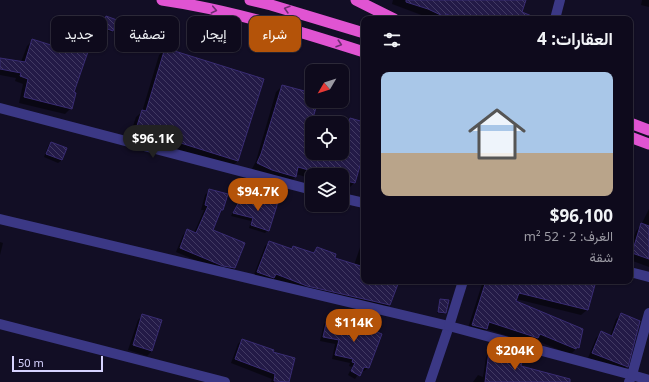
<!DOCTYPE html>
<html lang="ar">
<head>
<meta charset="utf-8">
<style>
  :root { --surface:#0e0a1c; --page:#171325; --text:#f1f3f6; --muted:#9b9aa3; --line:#2e2b3b; --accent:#b45309 }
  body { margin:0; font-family:"Noto Sans",Vazirmatn,sans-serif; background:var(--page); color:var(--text); direction:rtl; height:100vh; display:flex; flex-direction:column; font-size:15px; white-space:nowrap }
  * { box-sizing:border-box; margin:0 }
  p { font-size:13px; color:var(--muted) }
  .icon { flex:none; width:22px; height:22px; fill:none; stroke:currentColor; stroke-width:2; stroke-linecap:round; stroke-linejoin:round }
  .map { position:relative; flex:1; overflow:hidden; direction:ltr }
  .details { position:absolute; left:361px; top:16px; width:272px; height:268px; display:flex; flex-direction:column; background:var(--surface); border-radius:8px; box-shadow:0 1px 3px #0004,0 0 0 1px var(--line); direction:rtl }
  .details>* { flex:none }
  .top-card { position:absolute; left:12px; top:16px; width:289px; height:36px; direction:rtl; display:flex; gap:8px }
  .needle { width:26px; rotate:231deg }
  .buttons { position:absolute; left:305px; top:64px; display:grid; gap:8px }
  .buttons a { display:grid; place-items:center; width:44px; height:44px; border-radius:8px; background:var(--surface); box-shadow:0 1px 3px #0004,0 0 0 1px var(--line); font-size:20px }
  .scale { position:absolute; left:12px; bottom:10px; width:91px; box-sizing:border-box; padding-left:4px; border:2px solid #d7d3ff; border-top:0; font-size:11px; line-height:14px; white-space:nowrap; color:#d7d3ff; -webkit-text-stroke:3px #120e25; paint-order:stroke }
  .price { position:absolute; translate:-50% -34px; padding:0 9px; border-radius:14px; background:var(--accent); color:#fff; font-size:13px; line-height:26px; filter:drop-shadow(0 1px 2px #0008) }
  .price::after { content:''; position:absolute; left:50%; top:24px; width:12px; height:9px; margin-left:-6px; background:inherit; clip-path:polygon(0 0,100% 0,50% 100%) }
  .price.on { background:#222; color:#fff }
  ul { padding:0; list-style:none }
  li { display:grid; align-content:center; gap:8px; height:212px; padding:0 20px }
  li span { display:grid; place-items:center; height:124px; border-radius:8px; color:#555 }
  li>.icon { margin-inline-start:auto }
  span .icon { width:72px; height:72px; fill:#fffc; stroke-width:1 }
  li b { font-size:17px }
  h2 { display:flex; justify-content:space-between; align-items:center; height:48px; padding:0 20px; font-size:17px }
  .chip { padding:0 14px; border-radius:8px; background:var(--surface); box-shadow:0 1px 3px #0004,0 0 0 1px var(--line); font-size:14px; line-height:36px }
  .chip.on { background:var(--accent); color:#fff }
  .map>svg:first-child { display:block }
  .shadow { fill:#0007 }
  .building { fill:url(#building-back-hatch); stroke:#392c73 }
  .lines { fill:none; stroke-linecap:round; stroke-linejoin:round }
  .minor { stroke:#3b3885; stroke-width:10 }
  .trunk { stroke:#e054d2; stroke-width:11 }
  .oneway { stroke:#6f2e73 }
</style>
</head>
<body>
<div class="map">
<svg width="649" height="382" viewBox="0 0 649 382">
  <defs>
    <pattern id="building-back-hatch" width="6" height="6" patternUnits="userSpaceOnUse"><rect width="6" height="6" fill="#231a47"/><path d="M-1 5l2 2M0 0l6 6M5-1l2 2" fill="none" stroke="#423a63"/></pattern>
  </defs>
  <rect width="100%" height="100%" fill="#120e25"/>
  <g class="shadow">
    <path d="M393,0H452L448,15L444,19H432L392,4Z"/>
    <path d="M642,0H649V7L641,5Z"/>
    <path d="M106,17L112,31L111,32L101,28Z"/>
    <path d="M147,26L169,46L166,49L238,161L231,167L130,135L136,117L142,112L159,55L165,49L147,46L148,40L142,39L144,29Z"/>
    <path d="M58,36L73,93L71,108L65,114L19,103L23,84L15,81L16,78L0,75V59L21,62L27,46L33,40L51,46L52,42Z"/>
    <path d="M282,86L312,95V101H317L312,116L337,123H312V153H342V124L345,125L351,119L364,123V159H361L354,183L348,189L342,187V175H312V179L296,174L295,177L289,183L252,169L256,161L276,92Z"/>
    <path d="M51,143L62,160L58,163L44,157L48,146Z"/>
    <path d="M209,191L222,210L218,214L211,230L234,268L229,272L219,270L176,252L183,235L187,231L194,233L204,210H201L205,195Z"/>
    <path d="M260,197L268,230L265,233L249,228L251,221L231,216L238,202L241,199L256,203Z"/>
    <path d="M649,209V267L630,260V248L636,231L641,225Z"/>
    <path d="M364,236V281H394L389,305L384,309L302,290L272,279L269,282L253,277L265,246L270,242L290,250L293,247L312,254L317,248L333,259L354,265Z"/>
    <path d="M0,242L3,243L0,255Z"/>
    <path d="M483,281H595L587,310L581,315L516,299L515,302L578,347L572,353L569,354L535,340L532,344L486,329L480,335L467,331Z"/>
    <path d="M441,300L445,313L444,314L437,313Z"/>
    <path d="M621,314L627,366L622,371L588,358L596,338L601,333L610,336L616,319Z"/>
    <path d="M143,315L152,351L147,356L128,350L138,320Z"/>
    <path d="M327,320L368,368L364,371L361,370L355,379L348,375L352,367L349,366L350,363L332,359L335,344L320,341L324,324Z"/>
    <path d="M242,340L272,353L294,359L288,382H271L272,379L231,363L238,344Z"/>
    <path d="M490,353L520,367L560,382H473L478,375L483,377L486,357Z"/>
  </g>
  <g class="building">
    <path d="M406,0H526L522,12L539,19H458L446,14L445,17L428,9L406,2Z"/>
    <path d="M106,16L117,20L113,31L102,27Z"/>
    <path d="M147,25L164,28L165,26L176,30L170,47L149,43L150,38L145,37Z"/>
    <path d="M58,35L90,46L74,92L76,93L72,109L24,97L28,79L20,76L21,73L0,69V58L25,62L32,39L54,46Z"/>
    <path d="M165,48L264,79L238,161L136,129L142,110L146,111Z"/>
    <path d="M282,85L312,93V101H318L312,121V153H342V123L348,125L350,118L364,122V152L355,183L342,180V175H326L298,167L296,177L272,170L257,163L261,154Z"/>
    <path d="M51,142L67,148L62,160L46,154Z"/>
    <path d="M209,189L228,194L223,210H221L213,230L245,243L235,268L223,266L180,248L187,229L196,233L208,206L205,205Z"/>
    <path d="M260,196L278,202L269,231L251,225L253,218L233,213L241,198L258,202Z"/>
    <path d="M641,223L649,226V259L632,253Z"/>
    <path d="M269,241L292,249L293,246L314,253L317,247L336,254L335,258L364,267V281H389L398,284L390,305L307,286L276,274L274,278L257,272Z"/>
    <path d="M486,281H596L588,310L519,293L516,301L583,329L579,348L577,347L576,349L540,334L538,338L489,322L487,329L472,325Z"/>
    <path d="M440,299L449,300L446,313L438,312Z"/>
    <path d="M621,313L640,321L628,367L592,353L601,331L612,336Z"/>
    <path d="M142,314L162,320L152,351L133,345Z"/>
    <path d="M327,319L367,328L382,334L369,368L364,367L360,376L351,371L355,363L352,362L353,359L335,355L339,340L323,337Z"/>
    <path d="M242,339L274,350L273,352L295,358L289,382L274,381L275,374L235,359Z"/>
    <path d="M489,351L523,357L521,366L570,379V382H485Z"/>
  </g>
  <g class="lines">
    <g class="minor">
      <path d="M555,19L560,0"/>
      <path d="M0,108L312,190"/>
      <path d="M342,198L364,203"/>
      <path d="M0,219L449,326L430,382"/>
      <path d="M630,272L649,277"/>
      <path d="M463,281L449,326L632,375L629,382"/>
      <path d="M649,313L632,375L649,380"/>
      <path d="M0,324L225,382"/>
    </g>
    <g class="trunk">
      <path d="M162,0C231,10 298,31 364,52"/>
      <path d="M250,0L271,5L364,33"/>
      <path d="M356,0L394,19"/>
      <path d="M630,123L649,130"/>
      <path d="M630,137L649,144"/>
    </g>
  </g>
  <defs><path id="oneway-chevron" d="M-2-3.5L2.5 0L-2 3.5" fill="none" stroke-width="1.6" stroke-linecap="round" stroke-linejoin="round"/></defs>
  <g class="oneway">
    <use href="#oneway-chevron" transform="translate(287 9) rotate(-164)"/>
    <use href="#oneway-chevron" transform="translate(214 10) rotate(12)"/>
    <use href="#oneway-chevron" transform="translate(339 44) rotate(18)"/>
  </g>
</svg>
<div class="buttons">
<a><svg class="needle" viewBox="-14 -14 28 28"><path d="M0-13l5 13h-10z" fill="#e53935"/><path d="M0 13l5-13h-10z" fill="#9b9aa3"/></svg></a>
<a><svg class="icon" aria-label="locate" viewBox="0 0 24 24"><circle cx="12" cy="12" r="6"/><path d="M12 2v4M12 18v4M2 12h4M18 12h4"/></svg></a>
<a><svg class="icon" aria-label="layers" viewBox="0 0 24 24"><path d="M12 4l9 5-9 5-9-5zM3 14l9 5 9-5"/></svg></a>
</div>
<div class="scale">50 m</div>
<b class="price on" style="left:153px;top:159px">$96.1K</b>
<b class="price" style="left:258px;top:212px">$94.7K</b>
<b class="price" style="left:354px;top:343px">$114K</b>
<b class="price" style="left:515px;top:371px">$204K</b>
<div class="top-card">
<a class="chip on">شراء</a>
<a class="chip">إيجار</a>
<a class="chip">تصفية</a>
<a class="chip">جديد</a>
</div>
<section class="details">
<h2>العقارات: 4<svg class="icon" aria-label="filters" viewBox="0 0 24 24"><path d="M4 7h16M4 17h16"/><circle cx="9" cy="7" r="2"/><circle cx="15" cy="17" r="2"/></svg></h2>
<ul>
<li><span style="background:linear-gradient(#a9c7e8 65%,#b9a48a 0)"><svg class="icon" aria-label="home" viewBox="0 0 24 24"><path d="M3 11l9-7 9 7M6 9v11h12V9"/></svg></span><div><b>$96,100</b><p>الغرف: 2 · 52 m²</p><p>شقة</p></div></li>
</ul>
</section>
</div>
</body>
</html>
